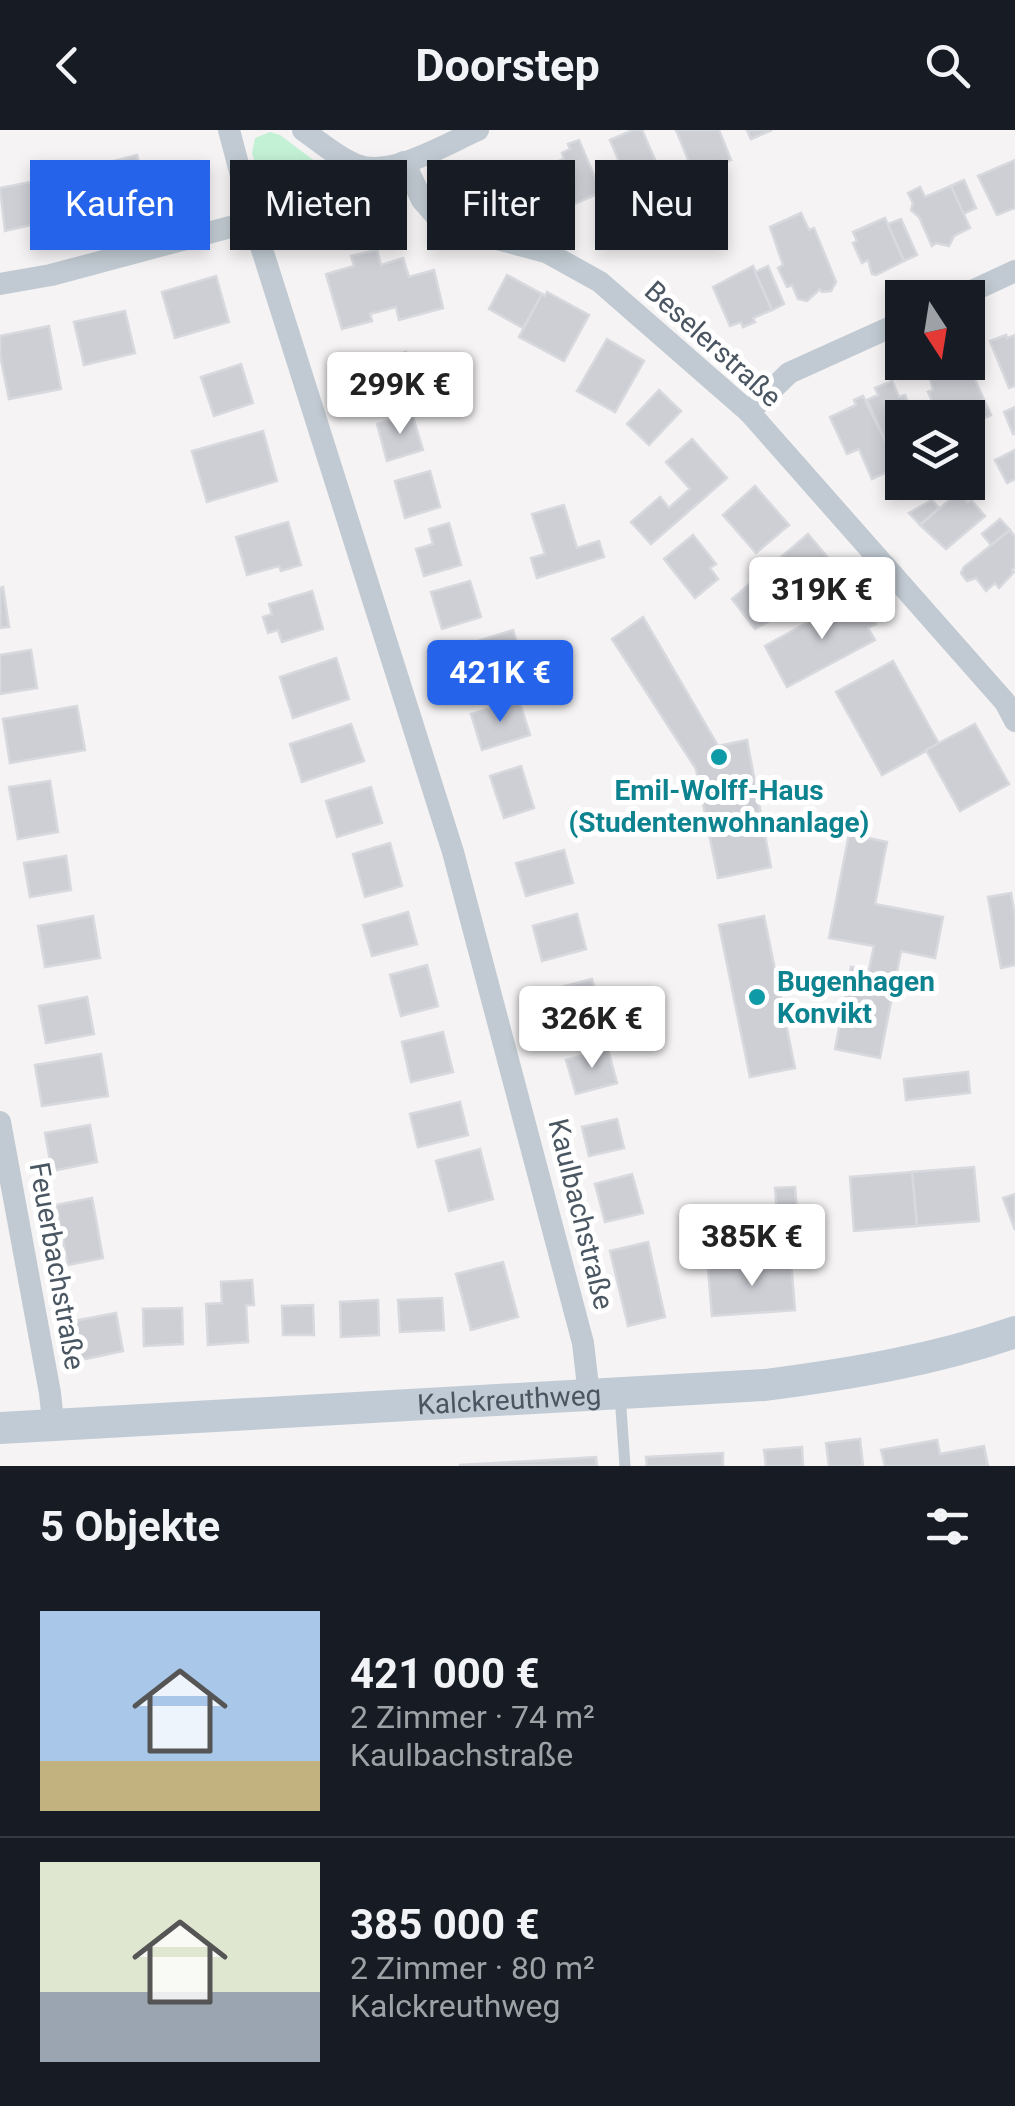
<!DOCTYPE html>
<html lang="de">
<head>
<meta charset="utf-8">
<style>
  :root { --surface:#171b24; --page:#20242c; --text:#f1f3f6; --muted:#9ea1a6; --line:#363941; --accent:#2563eb }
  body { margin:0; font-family:Roboto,sans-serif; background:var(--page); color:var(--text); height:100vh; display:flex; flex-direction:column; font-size:38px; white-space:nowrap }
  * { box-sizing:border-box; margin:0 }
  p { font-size:32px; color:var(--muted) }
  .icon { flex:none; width:55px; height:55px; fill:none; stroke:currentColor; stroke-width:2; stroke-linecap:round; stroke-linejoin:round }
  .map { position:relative; height:1336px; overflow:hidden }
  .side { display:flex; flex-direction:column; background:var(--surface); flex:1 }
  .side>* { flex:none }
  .banner { position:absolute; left:30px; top:30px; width:955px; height:90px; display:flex; gap:20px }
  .needle { width:65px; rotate:168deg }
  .controls { position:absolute; left:885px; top:150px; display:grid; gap:20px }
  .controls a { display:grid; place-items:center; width:100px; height:100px; border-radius:0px; background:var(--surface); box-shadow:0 5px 15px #0003; font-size:50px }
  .price { position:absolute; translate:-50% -85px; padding:0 22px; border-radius:10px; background:#fff; color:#222; font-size:32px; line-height:65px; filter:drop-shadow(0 2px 5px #0008) }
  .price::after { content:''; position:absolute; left:50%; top:60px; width:30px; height:22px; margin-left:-15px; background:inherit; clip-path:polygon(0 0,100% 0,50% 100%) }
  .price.current { background:var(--accent); color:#fff }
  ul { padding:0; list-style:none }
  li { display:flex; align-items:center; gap:30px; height:250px; padding:0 40px }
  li+li { border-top:2px solid var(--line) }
  li span { display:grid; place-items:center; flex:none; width:280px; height:200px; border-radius:0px; color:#555 }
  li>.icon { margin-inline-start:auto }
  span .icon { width:120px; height:120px; fill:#fffc; stroke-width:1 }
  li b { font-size:42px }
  h2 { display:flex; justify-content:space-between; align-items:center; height:120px; padding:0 40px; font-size:42px }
  .pill { padding:0 35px; border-radius:0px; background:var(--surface); box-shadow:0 5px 15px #0003; font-size:35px; line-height:90px }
  .pill.current { background:var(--accent); color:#fff }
  header { display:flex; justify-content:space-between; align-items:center; height:130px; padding:0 40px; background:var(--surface); font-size:45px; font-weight:700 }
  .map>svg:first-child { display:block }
  .green { fill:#c3f1d5 }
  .building { fill:#cdcfd5; stroke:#d7d9de; stroke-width:2.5 }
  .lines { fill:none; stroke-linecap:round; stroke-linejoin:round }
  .lane { stroke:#c1cad2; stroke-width:11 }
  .street { stroke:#c1cad2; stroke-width:22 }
  .secondary { stroke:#c1cbd6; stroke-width:32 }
  .culture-dot { fill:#0f9aa8; stroke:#fff; stroke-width:4 }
  .labels { text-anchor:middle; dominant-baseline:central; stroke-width:10; stroke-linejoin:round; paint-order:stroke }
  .street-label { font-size:28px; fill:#4a5661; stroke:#fff }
  .culture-label { font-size:28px; font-weight:bold; fill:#0d838f; stroke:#fff }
</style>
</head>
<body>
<header><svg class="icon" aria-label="back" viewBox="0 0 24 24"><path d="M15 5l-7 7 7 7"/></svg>Doorstep<svg class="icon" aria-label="search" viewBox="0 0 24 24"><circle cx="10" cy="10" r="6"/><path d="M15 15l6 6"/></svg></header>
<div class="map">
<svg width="1015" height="1336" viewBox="0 0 1015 1336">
  <rect width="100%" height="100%" fill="#f5f3f3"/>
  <path class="green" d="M270,2L280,5L368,71L281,115L252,23L255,8Z"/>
  <g class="building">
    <path d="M633,0H642L663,48L632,62L610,10Z"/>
    <path d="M676,0H719L731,30L694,44Z"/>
    <path d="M747,0H772L751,9Z"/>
    <path d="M579,10L601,62L572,75L569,67L537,80L530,64L545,57L543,50L536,49L534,40L564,29L562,23L570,19L568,14Z"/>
    <path d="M137,25L148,69L94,83L83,39Z"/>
    <path d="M1015,30V78L997,85L978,46Z"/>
    <path d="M964,50L976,78L963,84L951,56Z"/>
    <path d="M31,52L40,93L5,101L0,58Z"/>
    <path d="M951,56L970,98L954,106L949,116L936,113L932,116L919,87L911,80L913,73L908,63L920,57L925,67Z"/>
    <path d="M801,83L809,100L814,98L836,152L831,161L822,162L820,159L807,171L798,169L792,155L787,157L778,138L783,135L770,97Z"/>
    <path d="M885,88L904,131L876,145L872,144L868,130L862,133L853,113L857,111L853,102Z"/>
    <path d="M901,89L917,125L904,131L888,94Z"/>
    <path d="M377,120L381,135L403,128L409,147L434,140L443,178L399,190L396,177L370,184L372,191L342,199L326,144L354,136L351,126Z"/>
    <path d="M753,136L772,180L753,188L755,192L743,197L741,192L730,196L713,157Z"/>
    <path d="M768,136L784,174L772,180L755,142Z"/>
    <path d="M507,145L542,164L523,198L489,179Z"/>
    <path d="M216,146L229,192L175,208L162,162Z"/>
    <path d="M547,162L589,185L564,231L519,207L542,164L545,166Z"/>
    <path d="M125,181L135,223L84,235L74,192Z"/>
    <path d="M49,196L61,259L9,269L0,225V206Z"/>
    <path d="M1006,205L1007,208L1015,205V256L1009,258L990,211Z"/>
    <path d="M607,209L644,231L615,282L577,261Z"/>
    <path d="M406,222L416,257L373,269L363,235Z"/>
    <path d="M941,232L944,239L967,232L991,285L975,292L970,281L957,288H925L921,278L933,273L928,262L933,260L926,233Z"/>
    <path d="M241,234L253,273L214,286L201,247Z"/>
    <path d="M892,251L899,267L905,265L911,280L906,283L908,288H902V300L884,308L867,270L878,265L875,258Z"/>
    <path d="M659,260L681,281L649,315L627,294Z"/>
    <path d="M863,266L898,337L872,349L859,319L847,324L830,287L856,275L854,270Z"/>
    <path d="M1015,277V303L1013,304L1004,282Z"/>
    <path d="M412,284L423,320L387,331L377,294Z"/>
    <path d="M263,301L277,351L207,372L192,321Z"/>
    <path d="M692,309L727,348L651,414L631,392L660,367L669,378L690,359L666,332Z"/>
    <path d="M1015,320V349L1007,353L995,330Z"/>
    <path d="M430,341L440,377L405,388L395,351Z"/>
    <path d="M755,356L789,395L756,423L723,385Z"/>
    <path d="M959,362L968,373L971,370L985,386L946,419L920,395Z"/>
    <path d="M932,370L939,378L920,395L909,383Z"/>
    <path d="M564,375L577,418L599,411L604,427L537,448L531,428L545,424L532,384Z"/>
    <path d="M1000,389L1010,400L991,415L982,404Z"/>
    <path d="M288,392L301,435L281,441L279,436L247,445L236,407Z"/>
    <path d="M449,393L461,435L424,446L416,419L433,414L429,399Z"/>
    <path d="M1010,400L1015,407V437L1012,440L1014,442L999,458L995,453L986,461L976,448L967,451L961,443L964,437Z"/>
    <path d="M808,404L845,448L755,499L732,469Z"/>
    <path d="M693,405L716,434L710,438L718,449L695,468L664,429Z"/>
    <path d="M470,451L481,487L442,499L431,462Z"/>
    <path d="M3,457L9,497L0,498V458Z"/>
    <path d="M312,461L323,499L282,512L278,500L268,503L263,487L272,484L269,474Z"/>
    <path d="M852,468L858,479L865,475L876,494L868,498L875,510L787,557L765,516Z"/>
    <path d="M643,487L718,616L747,610L771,737L718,748L696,639L612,509Z"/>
    <path d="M513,500L527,545L460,566L446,521Z"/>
    <path d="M31,520L37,558L0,564V525Z"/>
    <path d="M336,528L349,569L293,588L280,547Z"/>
    <path d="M893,531L939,614L882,645L836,562Z"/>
    <path d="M519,570L530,605L482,620L471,584Z"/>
    <path d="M77,576L85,620L10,633L3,589Z"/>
    <path d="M351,594L364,631L302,652L290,614Z"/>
    <path d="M975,594L1009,654L960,681L926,620Z"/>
    <path d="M521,636L534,678L504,688L490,646Z"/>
    <path d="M50,651L58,702L18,709L9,657Z"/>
    <path d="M371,657L382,693L337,707L326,671Z"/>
    <path d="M849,704L887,712L875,774L943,787L935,828L901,821L880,928L835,919L851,837L869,840L874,816L829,808Z"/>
    <path d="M390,713L402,756L365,767L353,724Z"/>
    <path d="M564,720L573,753L526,766L516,733Z"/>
    <path d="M66,726L71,760L30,767L24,733Z"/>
    <path d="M1011,763L1015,787V835L1001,838L988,767Z"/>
    <path d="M408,782L417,814L372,826L363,795Z"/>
    <path d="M577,784L586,819L542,831L533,796Z"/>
    <path d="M93,786L100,828L45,837L38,796Z"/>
    <path d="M764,786L795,938L750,947L719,795Z"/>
    <path d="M427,835L438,876L401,886L390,845Z"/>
    <path d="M592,849L602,887L560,898L550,860Z"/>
    <path d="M87,867L94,904L46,913L39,876Z"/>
    <path d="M443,902L453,942L411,952L402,912Z"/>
    <path d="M608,919L617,953L576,964L566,930Z"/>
    <path d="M101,924L108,966L42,976L35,935Z"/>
    <path d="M968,942L970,963L906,970L904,949Z"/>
    <path d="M460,972L468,1005L418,1017L410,984Z"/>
    <path d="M617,989L624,1018L589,1026L582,997Z"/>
    <path d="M90,995L97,1032L52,1041L45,1003Z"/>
    <path d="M480,1019L493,1069L449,1081L436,1031Z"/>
    <path d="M974,1037L979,1091L917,1096L912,1042Z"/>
    <path d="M912,1042L917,1096L854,1101L850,1047Z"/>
    <path d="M632,1044L643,1083L605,1092L595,1054Z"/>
    <path d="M795,1057L800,1118L780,1120L775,1058Z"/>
    <path d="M1015,1064V1100L1003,1068Z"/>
    <path d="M92,1068L103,1128L68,1135L56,1075Z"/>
    <path d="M648,1112L665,1187L628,1196L610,1121Z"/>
    <path d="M791,1131L795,1180L712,1186L708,1138Z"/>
    <path d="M503,1132L518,1187L471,1200L456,1144Z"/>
    <path d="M252,1150L254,1175H246L248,1212L208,1215L206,1174L222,1173L221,1152Z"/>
    <path d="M442,1168L444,1200L400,1202L398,1170Z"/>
    <path d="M378,1170L379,1205L341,1207L340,1172Z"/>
    <path d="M313,1175L314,1205H283L282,1176Z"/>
    <path d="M182,1178L183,1214L144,1216L143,1179Z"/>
    <path d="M116,1183L123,1221L81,1230L74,1191Z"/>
    <path d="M860,1309L863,1336H829L826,1313Z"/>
    <path d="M937,1310L940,1324L984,1316L988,1336H885L881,1320Z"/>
    <path d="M802,1317L803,1336H766L764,1320Z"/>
    <path d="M723,1323V1336H647L646,1327Z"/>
    <path d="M596,1327L597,1336L459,1335L533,1331Z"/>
  </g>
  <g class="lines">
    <path class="lane" d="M620,1265L625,1336"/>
    <g class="street">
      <path d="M229,0L253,91L453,722L583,1213L589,1265"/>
      <path d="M303,0C320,12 338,28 357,35C391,48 446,14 478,0"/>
      <path d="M404,32L422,70L437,87L459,99L546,122L600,152L749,282L1005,572L1015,591"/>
      <path d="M0,154L51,145L253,91"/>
      <path d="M957,168L1015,141"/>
      <path d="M749,282L789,243L902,192"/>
      <path d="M0,992L50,1263L53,1292"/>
    </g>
    <path class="secondary" id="s1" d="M0,1298L765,1255C850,1244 934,1230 1015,1202"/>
  </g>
  <g class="culture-dot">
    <circle cx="719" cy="627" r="10"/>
    <circle cx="757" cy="867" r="10"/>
  </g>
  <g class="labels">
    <g class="street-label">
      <text transform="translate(713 214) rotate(42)">Beselerstraße</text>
      <text transform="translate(581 1084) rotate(76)">Kaulbachstraße</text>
      <text transform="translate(57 1136) rotate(80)">Feuerbachstraße</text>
      <text stroke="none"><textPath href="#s1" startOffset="510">Kalckreuthweg</textPath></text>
    </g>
    <g class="culture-label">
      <text x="719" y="660">Emil-Wolff-Haus<tspan x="719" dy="32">(Studentenwohnanlage)</tspan></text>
      <text x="777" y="851" text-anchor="start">Bugenhagen<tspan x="777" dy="32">Konvikt</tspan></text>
    </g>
  </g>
</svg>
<div class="controls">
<a><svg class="needle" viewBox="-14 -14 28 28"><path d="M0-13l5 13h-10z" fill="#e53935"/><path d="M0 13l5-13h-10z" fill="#9ea1a6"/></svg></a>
<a><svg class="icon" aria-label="layers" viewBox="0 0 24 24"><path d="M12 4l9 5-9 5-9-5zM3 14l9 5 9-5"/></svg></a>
</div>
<b class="price" style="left:400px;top:307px">299K €</b>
<b class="price" style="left:822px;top:512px">319K €</b>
<b class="price current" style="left:500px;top:595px">421K €</b>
<b class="price" style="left:592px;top:941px">326K €</b>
<b class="price" style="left:752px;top:1159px">385K €</b>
<div class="banner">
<a class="pill current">Kaufen</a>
<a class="pill">Mieten</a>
<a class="pill">Filter</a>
<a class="pill">Neu</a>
</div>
</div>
<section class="side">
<h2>5 Objekte<svg class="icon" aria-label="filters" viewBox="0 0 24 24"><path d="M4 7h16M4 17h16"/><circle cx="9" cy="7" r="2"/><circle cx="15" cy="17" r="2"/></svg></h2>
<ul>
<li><span style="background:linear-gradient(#a9c7e8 75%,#c2b280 0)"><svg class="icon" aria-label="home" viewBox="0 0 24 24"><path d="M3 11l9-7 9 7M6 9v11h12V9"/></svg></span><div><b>421 000 €</b><p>2 Zimmer · 74 m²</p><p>Kaulbachstraße</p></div></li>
<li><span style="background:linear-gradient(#dfe7d0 65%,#9aa5b1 0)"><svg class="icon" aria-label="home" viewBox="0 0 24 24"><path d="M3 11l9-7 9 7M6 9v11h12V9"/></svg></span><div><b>385 000 €</b><p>2 Zimmer · 80 m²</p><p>Kalckreuthweg</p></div></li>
</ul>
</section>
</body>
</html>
